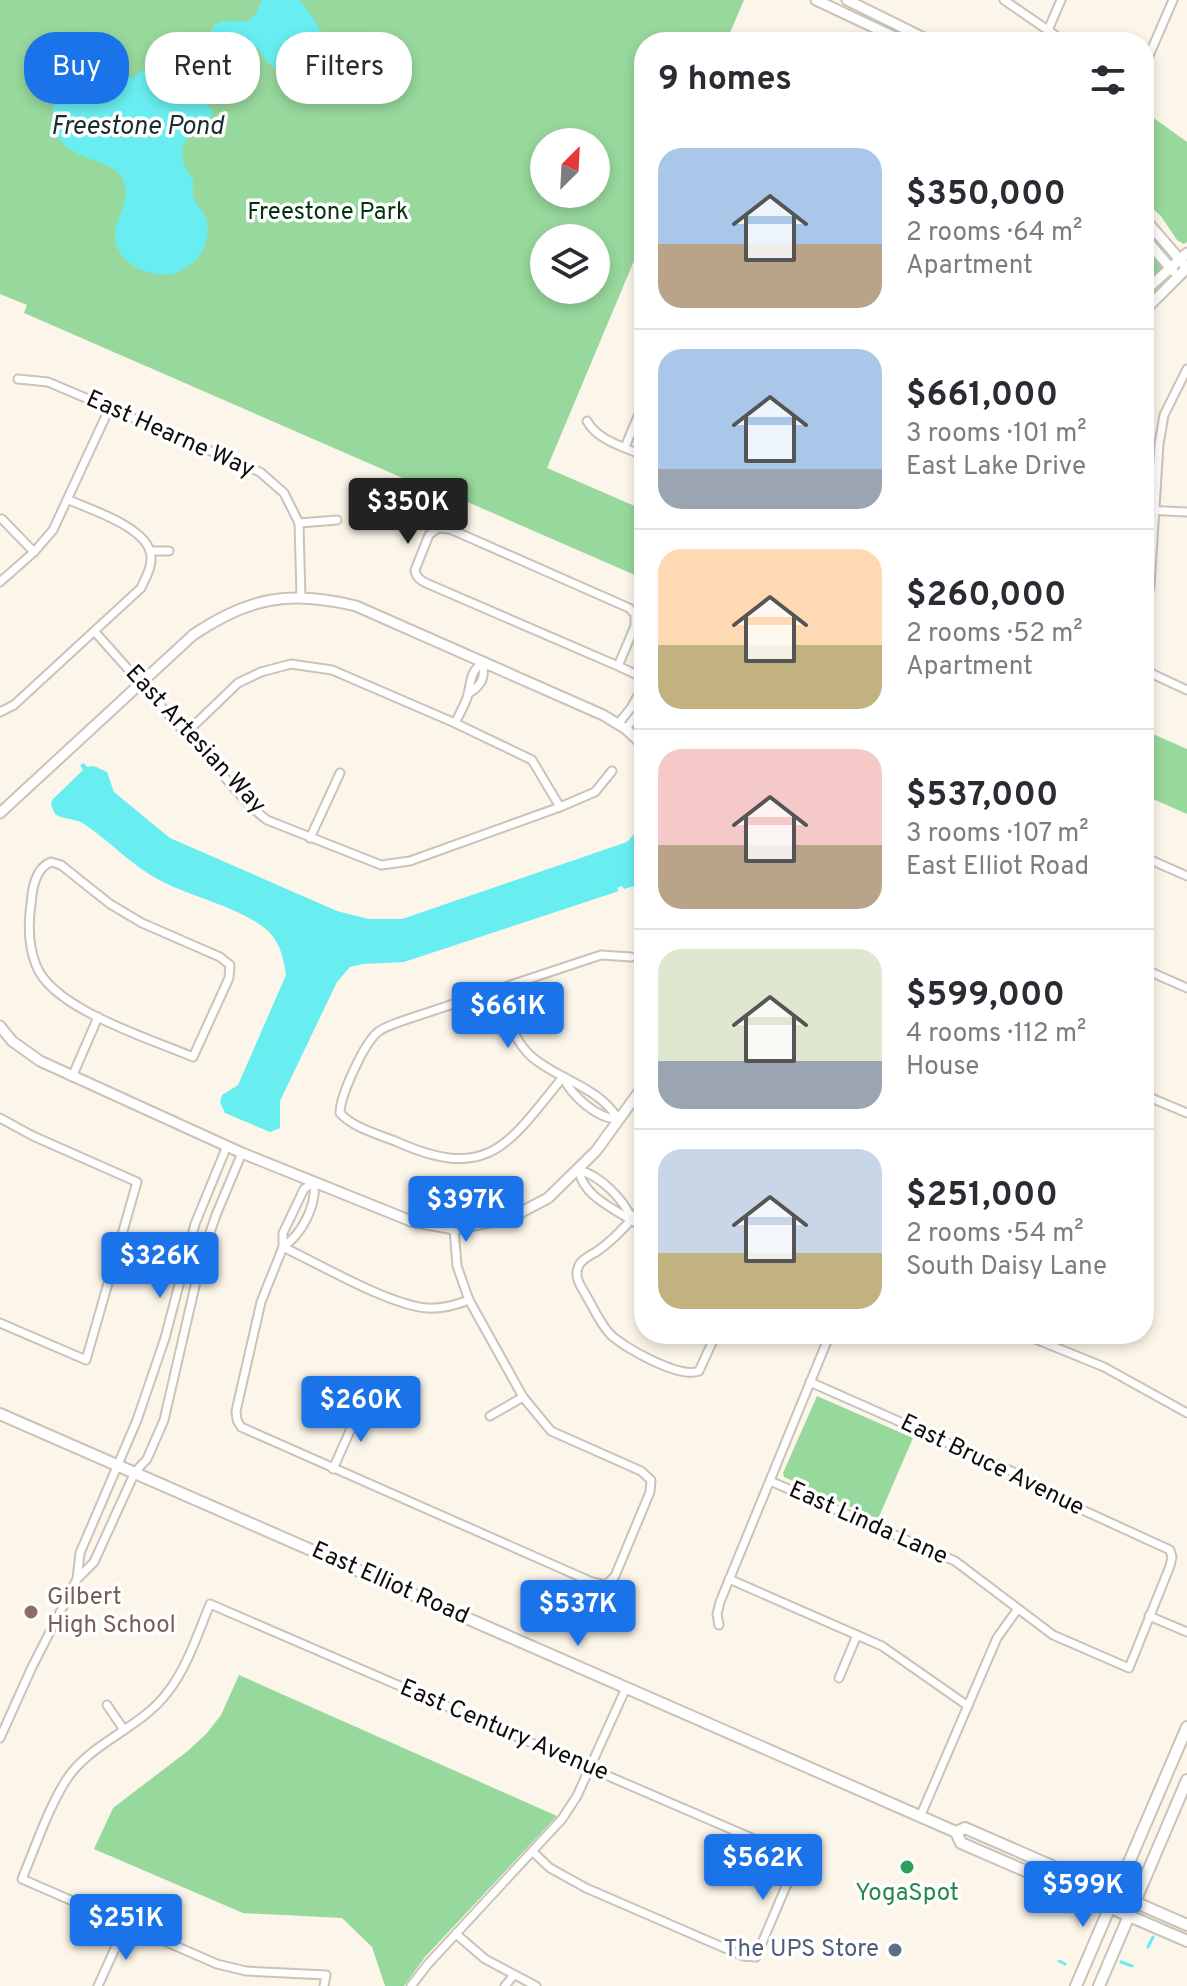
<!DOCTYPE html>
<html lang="en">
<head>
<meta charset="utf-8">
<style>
  :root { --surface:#fff; --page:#f2f2f3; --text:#2b2b33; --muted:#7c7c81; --line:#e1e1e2; --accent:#1a73e8 }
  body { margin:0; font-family:Overpass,sans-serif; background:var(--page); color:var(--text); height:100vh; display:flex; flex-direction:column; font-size:30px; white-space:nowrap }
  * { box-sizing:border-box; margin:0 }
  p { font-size:26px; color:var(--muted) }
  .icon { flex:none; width:44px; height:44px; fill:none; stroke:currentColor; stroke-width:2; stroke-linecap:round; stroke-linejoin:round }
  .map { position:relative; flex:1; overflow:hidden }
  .drawer { position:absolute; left:634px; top:32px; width:520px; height:1312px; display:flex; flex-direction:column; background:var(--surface); border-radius:32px; box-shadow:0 4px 12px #0003 }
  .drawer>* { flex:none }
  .top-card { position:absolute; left:24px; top:32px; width:490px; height:72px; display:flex; gap:16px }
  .needle { width:52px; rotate:24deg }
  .controls { position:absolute; left:530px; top:128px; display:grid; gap:16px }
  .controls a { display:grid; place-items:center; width:80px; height:80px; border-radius:50%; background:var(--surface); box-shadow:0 4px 12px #0003; font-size:40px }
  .price { position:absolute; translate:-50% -68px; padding:0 18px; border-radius:8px; background:var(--accent); color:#fff; font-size:26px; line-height:52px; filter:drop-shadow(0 2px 4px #0008) }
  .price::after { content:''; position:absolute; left:50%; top:48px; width:24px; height:18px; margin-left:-12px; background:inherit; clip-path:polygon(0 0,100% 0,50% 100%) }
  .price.current { background:#222; color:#fff }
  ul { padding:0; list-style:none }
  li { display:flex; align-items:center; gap:24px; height:200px; padding:0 24px }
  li+li { border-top:2px solid var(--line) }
  li span { display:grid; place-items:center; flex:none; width:224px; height:160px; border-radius:24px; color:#555 }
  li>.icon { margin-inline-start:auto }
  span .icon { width:96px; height:96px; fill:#fffc; stroke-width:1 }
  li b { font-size:34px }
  h2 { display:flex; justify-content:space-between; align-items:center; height:96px; padding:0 24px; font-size:34px }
  .tag { padding:0 28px; border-radius:32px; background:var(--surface); box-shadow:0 4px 12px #0003; font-size:28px; line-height:72px }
  .tag.current { background:var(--accent); color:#fff }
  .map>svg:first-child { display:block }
  .green { fill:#97d89c; fill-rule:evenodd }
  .water { fill:#68eef0 }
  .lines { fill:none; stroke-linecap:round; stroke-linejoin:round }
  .stream { stroke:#68eef0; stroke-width:3 }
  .minor-casing { stroke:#c9c3b8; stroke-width:11 }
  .tertiary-casing { stroke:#c9c3b8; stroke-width:13 }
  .secondary-casing { stroke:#c9c3b8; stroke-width:14 }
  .minor { stroke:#fff; stroke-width:7 }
  .tertiary { stroke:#fff; stroke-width:9 }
  .secondary { stroke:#fff; stroke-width:10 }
  .education-dot { fill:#8d6e63; stroke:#fff; stroke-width:3 }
  .leisure-dot { fill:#2e9e5b; stroke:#fff; stroke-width:3 }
  .service-dot { fill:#5c6f8a; stroke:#fff; stroke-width:3 }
  .labels { text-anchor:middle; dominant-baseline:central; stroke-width:7; stroke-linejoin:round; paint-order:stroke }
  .park-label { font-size:24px; fill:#00350b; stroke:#fff }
  .street-label { font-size:24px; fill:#0f0d09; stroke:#fff }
  .education-label { font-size:24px; fill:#785e54; stroke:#fff; text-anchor:start }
  .leisure-label { font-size:24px; fill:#27864d; stroke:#fff }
  .service-label { font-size:24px; fill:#4e5e75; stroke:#fff; text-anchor:end }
  .water-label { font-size:26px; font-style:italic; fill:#182f30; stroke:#fff }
</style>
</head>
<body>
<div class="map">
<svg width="1187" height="1986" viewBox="0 0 1187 1986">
  <rect width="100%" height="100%" fill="#fcf6ea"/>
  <g class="green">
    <path d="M0,0H744L726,42H644V237L547,468L644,510V579L440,490L437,493L24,313L27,305L0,294ZM544,142H596V194H544ZM544,238H596V290H544Z"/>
    <path d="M1144,111L1187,142V242L1184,244L1177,240L1161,216L1144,201Z"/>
    <path d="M1144,238L1173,271L1144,299Z"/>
    <path d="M1144,730L1187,749V814L1144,795Z"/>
    <path d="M817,1396L913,1438L878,1519L784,1477L783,1473Z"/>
    <path d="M239,1675L557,1816L425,1957L404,1986H385L372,1947L342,1918L243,1913L94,1849L113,1808L189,1750L207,1733L221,1715Z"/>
  </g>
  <g class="water">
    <path d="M262,0H299C308,12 319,22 322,38C325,66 278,91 258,48L235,47L198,88L213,112C206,130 183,130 182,154C182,167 190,171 193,181C195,187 191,193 194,199C196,205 202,209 204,214C214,236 203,259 182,270C171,277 159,275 147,272C139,270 132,266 126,260C97,230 136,208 123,180C111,152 54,167 53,115C52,98 61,83 73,73C85,87 100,87 113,74L132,78L146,68L155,66L180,82L213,55L215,47L209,35L215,24L223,21H249L256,14Z"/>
    <path d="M84,763L87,767L94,766L107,772L114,792L170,838L337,911L369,919H402L627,842L644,823V883L624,889L622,886L617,888L619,891L404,962L363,964L350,967L337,982L280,1101V1128L270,1132L225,1113L220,1102L222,1095L238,1085L286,975C284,960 280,942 268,931C242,908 195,898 163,882C133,867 111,842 84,824C75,818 64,820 55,814L51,805L52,800L83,770L80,765Z"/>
  </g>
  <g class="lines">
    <g class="stream">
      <path d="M1148,1947L1153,1937"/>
      <path d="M1059,1961L1065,1964"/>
      <path d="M1121,1962L1132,1966"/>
    </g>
    <defs>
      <g id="minor">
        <path d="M1004,0L1065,42"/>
        <path d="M1048,30L1061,0"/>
        <path d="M1144,67L1173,0"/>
        <path d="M18,379L48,382L260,472L284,493L299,523L301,598"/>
        <path d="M587,421C598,441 625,447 644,456"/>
        <path d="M625,447L644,402"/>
        <path d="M1144,510L1187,512"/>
        <path d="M2,519L34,552"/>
        <path d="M299,523L337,520"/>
        <path d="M150,551H169"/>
        <path d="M0,582L34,552L53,530L110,407"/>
        <path d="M1144,619L1150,586L1159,444L1164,415L1187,369"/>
        <path d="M95,632L252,808L267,820L381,865L410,861L560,807L595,792L612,771"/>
        <path d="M618,666L635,626V614L629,608L450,529L438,528L429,535L415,570C416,577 420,580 426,583L618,666L644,678"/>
        <path d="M1144,670L1187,690"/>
        <path d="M0,712L14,705L141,588C146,577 154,564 150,551C142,526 92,510 69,500"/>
        <path d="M455,723C459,715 464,706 467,698C472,682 468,674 483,662C485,679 482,685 468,694"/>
        <path d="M618,724L631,708L644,685"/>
        <path d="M626,729L644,705"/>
        <path d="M185,734L238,683L261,672L291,664L332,670L455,723L532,760L560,807"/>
        <path d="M310,838L340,773"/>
        <path d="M1144,857L1187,876"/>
        <path d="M51,862L61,865L110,904L142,923L220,957L230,965L229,978L193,1057C151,1039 52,1009 36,965C28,945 28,925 31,904C32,889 35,868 51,862Z"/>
        <path d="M1144,969L1187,988"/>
        <path d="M498,989C505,1011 513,1041 532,1057C559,1080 599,1087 618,1119"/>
        <path d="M72,1077L98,1017"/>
        <path d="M563,1077C508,1145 488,1183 395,1141C377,1134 352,1127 340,1113C340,1096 364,1043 378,1032C384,1027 394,1024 402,1021L601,955L631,957"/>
        <path d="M563,1077C571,1095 597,1119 618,1119"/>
        <path d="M1144,1095L1187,1113"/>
        <path d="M0,1118L33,1136L137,1182L86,1360L0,1323"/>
        <path d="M579,1170C583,1200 624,1212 644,1229"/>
        <path d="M579,1170C601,1176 623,1199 632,1219"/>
        <path d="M644,1204C630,1222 615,1239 596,1252C589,1256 580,1260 578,1268C574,1278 582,1288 587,1297C594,1309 600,1323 610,1334C624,1348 680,1379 699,1371L716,1334"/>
        <path d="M283,1247C302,1234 317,1205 314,1182L304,1189L283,1233V1247L261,1302L236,1411L237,1420L241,1427L592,1582L606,1585L615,1576L650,1492L651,1480L641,1471L551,1431L523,1397L469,1300L457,1266L454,1229"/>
        <path d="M283,1247C319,1264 389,1305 427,1308C441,1309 456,1305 469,1300"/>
        <path d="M1023,1334L1104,1367L1187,1413"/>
        <path d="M490,1416L523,1397"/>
        <path d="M333,1469L361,1406"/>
        <path d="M770,1481L955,1561L1053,1635L1129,1668L1170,1566L1172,1557L1170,1550L1063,1501L1020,1475L810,1382"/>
        <path d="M77,1579L80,1553L137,1420L165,1338L195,1224L227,1146"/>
        <path d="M729,1579L882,1646L968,1706"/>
        <path d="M1149,1616L1187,1632"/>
        <path d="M719,1625L717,1614L720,1602L830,1334"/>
        <path d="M839,1678L857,1635"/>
        <path d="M107,1705L124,1730"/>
        <path d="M0,1738L32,1667L77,1579L94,1562L135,1472L147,1459L164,1420L202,1256L216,1215L242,1153"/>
        <path d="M920,1817L997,1638L1017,1610"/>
        <path d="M456,1934L485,1959L536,1986"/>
        <path d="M98,1986L126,1924"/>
        <path d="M324,1986L326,1975L246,1971L217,1964L22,1879C35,1848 52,1797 72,1772C98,1740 142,1726 167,1693C187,1668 198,1633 210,1604L798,1858L756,1957L743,1956L586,1888L550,1868L533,1852"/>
        <path d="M411,1986L428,1964L562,1819L577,1796L626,1688"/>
        <path d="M505,1986L513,1976"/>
      </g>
      <g id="tertiary">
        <path d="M816,0L905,42"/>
        <path d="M847,0L932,42"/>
        <path d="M1144,218L1187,268"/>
        <path d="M1144,237L1173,271"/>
        <path d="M1144,292L1187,253"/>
        <path d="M1144,311L1187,268"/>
        <path d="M0,813L193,635C249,597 290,590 356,606L603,715L626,729L644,746"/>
        <path d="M0,1026L12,1041L40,1061L242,1153L411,1221L454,1229L510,1218L548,1198L596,1151L644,1085"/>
      </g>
      <g id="secondary">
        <path d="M0,1414L956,1832L961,1843L1187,1941"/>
        <path d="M956,1832L965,1828L1187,1925"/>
        <path d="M1076,1986L1187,1727"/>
        <path d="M1099,1986L1187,1780"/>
      </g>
    </defs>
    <use href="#minor" class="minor-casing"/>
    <use href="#tertiary" class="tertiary-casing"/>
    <use href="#secondary" class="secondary-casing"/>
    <use href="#minor" class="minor"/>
    <use href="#tertiary" class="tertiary"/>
    <use href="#secondary" class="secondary"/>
  </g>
  <circle class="education-dot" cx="31" cy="1612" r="8"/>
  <circle class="leisure-dot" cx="907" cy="1867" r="8"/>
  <circle class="service-dot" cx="895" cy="1950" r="8"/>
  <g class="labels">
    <g class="park-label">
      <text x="328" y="213">Freestone Park</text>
    </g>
    <g class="street-label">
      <text transform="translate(170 435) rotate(24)">East Hearne Way</text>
      <text transform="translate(195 740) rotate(47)">East Artesian Way</text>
      <text transform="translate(992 1466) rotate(26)">East Bruce Avenue</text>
      <text transform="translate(868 1524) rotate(24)">East Linda Lane</text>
      <text transform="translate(390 1584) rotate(24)">East Elliot Road</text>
      <text transform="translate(504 1731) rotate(23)">East Century Avenue</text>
    </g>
    <g class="education-label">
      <text x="47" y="1598">Gilbert<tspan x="47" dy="28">High School</tspan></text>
    </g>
    <g class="leisure-label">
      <text x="907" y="1894">YogaSpot</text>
    </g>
    <g class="service-label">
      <text x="879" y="1950">The UPS Store</text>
    </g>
    <g class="water-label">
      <text x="137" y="127">Freestone Pond</text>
    </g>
  </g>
</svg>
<div class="controls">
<a><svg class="needle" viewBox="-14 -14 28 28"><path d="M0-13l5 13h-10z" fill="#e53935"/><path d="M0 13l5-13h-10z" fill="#7c7c81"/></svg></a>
<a><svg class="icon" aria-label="layers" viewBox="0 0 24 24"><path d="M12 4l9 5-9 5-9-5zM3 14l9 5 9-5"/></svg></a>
</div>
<b class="price current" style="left:408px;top:546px">$350K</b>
<b class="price" style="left:508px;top:1050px">$661K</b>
<b class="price" style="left:466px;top:1244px">$397K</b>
<b class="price" style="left:160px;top:1300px">$326K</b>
<b class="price" style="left:361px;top:1444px">$260K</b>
<b class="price" style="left:578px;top:1648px">$537K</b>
<b class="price" style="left:763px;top:1902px">$562K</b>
<b class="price" style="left:1083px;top:1929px">$599K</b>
<b class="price" style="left:126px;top:1962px">$251K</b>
<div class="top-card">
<a class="tag current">Buy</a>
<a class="tag">Rent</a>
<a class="tag">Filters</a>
</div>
<section class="drawer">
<h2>9 homes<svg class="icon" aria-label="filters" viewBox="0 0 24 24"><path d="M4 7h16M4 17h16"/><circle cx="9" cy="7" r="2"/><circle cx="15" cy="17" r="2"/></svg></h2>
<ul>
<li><span style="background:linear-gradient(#a9c7e8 60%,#b9a48a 0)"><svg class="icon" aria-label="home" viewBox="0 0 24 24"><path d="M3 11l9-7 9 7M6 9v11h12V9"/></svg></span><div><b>$350,000</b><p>2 rooms · 64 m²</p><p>Apartment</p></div></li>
<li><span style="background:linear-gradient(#a9c7e8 75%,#9aa5b1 0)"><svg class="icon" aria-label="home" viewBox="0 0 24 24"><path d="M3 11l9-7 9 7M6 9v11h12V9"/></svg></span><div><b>$661,000</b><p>3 rooms · 101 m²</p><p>East Lake Drive</p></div></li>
<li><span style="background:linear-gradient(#ffd9b3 60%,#c2b280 0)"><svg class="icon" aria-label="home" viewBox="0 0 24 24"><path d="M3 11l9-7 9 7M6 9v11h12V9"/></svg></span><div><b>$260,000</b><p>2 rooms · 52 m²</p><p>Apartment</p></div></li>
<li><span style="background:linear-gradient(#f6c9c9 60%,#b9a48a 0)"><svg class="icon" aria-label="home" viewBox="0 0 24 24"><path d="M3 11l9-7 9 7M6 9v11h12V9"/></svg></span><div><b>$537,000</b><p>3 rooms · 107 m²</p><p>East Elliot Road</p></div></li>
<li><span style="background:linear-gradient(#dfe7d0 70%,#9aa5b1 0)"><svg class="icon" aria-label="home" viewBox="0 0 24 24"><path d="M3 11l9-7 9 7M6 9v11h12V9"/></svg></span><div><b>$599,000</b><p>4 rooms · 112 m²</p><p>House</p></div></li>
<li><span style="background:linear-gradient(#c9d6e8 65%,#c2b280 0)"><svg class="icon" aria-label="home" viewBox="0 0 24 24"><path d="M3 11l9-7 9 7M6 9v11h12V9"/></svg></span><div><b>$251,000</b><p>2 rooms · 54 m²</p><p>South Daisy Lane</p></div></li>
</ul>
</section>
</div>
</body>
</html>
